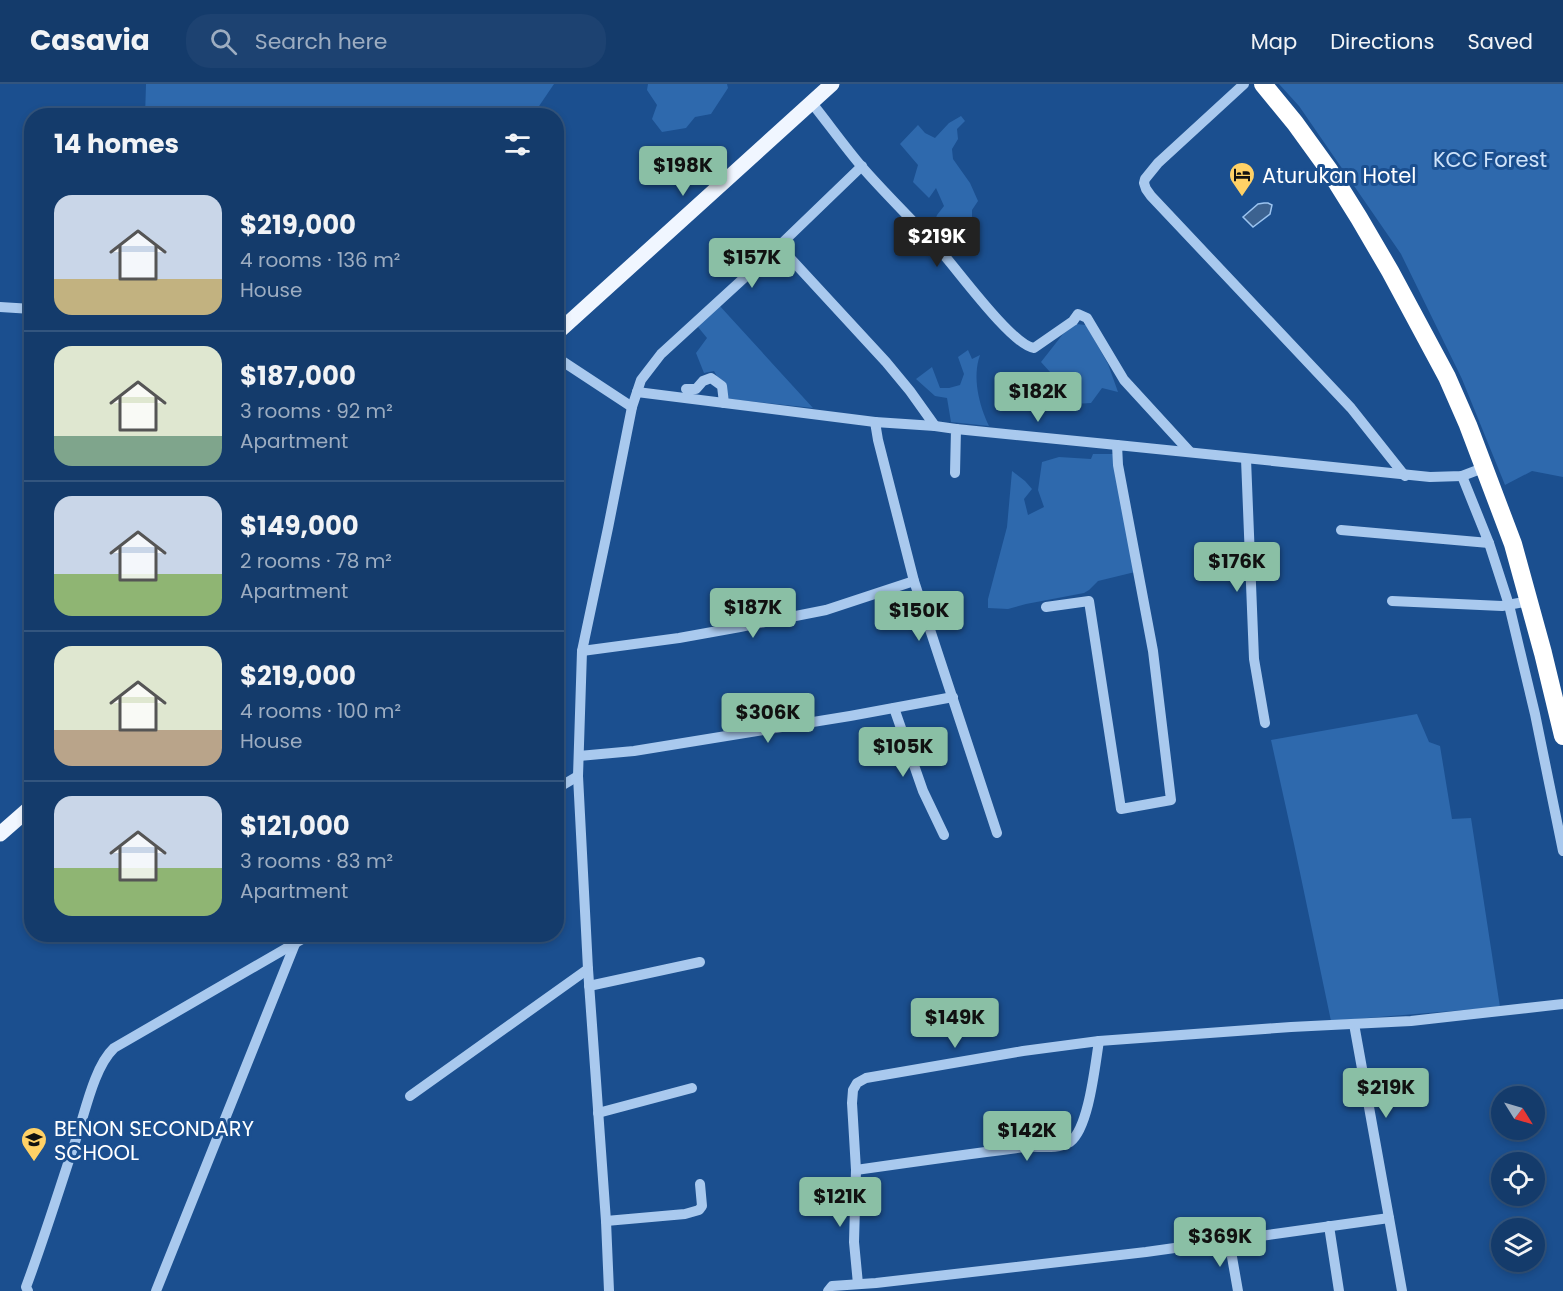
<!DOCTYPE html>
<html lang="en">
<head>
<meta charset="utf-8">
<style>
  :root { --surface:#143b6b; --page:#1d4271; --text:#f1f3f6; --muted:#9dadc1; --line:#33557e; --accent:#8abfa5 }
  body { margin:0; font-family:Poppins,sans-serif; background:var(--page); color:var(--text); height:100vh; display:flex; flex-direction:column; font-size:22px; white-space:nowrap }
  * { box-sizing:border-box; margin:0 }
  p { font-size:20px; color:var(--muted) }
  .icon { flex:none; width:33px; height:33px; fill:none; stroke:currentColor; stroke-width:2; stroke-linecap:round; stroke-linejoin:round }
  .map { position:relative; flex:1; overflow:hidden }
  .details { position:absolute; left:24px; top:24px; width:540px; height:834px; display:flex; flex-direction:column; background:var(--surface); border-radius:24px; box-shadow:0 3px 9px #0003,0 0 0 2px var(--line) }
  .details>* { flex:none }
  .needle { width:39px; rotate:127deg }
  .buttons { position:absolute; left:1491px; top:1002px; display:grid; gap:12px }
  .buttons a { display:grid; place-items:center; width:54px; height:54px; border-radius:50%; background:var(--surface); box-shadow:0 3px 9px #0003,0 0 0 2px var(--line); font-size:30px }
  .price { position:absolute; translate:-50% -51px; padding:0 14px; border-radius:6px; background:var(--accent); color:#111; font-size:20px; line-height:39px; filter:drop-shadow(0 2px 3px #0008) }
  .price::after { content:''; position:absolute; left:50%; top:36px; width:18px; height:14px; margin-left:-9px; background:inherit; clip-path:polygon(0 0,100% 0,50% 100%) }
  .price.current { background:#222; color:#fff }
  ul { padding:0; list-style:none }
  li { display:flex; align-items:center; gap:18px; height:150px; padding:0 30px }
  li+li { border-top:2px solid var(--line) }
  li span { display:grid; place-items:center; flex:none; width:168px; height:120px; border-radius:18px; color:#555 }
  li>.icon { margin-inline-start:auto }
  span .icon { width:72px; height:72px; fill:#fffc; stroke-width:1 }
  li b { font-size:26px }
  h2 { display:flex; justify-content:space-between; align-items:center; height:72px; padding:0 30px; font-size:26px }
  header { display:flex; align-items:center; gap:36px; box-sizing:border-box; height:84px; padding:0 30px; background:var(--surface); border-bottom:2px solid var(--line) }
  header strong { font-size:28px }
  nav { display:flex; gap:33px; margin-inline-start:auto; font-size:21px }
  .search { width:420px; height:54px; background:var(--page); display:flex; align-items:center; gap:15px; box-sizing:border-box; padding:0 21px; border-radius:24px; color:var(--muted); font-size:22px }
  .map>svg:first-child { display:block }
  .green { fill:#2e69ad }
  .water { fill:#3c6290; stroke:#9cc4f0; stroke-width:1.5 }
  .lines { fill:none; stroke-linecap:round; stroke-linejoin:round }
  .minor { stroke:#a9c9ee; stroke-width:10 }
  .major { stroke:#f0f6ff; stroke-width:15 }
  .highway { stroke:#fff; stroke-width:18 }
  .labels { text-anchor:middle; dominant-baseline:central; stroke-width:6; stroke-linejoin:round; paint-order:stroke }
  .park-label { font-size:21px; fill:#cfe3fa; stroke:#1b4f8f }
  .poi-label { font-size:21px; fill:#fff; stroke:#1b4f8f; text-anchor:start }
</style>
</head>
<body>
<header>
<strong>Casavia</strong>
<div class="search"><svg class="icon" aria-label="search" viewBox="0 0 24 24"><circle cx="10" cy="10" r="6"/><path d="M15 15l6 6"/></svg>Search here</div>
<nav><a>Map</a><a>Directions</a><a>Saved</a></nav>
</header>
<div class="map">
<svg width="1563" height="1207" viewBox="0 0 1563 1207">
  <rect width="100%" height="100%" fill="#1b4f8f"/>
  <g class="green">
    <path d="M146,0H554L533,31L145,32Z"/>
    <path d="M648,0H727L728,4L711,30L695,33L686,44L662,48L652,35L657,21L647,6Z"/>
    <path d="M1279,0H1563V393L1532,387L1505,401L1462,295L1401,170L1299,22Z"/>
    <path d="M961,32L965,37L957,45L958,55L952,65L953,75L970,99L978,117L972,126V135L952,143L945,161L932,145L937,131L944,122L936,104L929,114L913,98L918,81L900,60L918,41L925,49L935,54L949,39Z"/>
    <path d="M718,220L813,324L729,315L714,287L704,289L696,269L707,254L698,243Z"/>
    <path d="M1076,240L1086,241L1108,280L1118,308L1102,304L1091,319L1074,320L1059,298L1041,278L1063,250Z"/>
    <path d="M968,266L972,275L980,271C972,293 979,321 989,342L951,338L947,314L935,312L916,295L932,283L940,304H949L960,301L964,290L958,273Z"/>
    <path d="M1093,370H1113L1135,488L1098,497L1089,506L1084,509L1026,520L1008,525L988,524V515L1007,443L1012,387L1025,397L1032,405L1024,415L1028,431L1044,423L1038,406L1042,378L1059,373L1091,375Z"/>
    <path d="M1417,630L1429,658L1440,662L1452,735L1471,734L1500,923L1331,937L1294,760L1271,656Z"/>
  </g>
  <path class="water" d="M1264,119H1268L1272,121L1270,130L1253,143L1243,133L1258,120Z"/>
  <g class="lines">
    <g class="minor">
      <path d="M1244,0L1158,79L1145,95L1144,99L1146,105L1151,112L1351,324L1405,392"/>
      <path d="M811,18C828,39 844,62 862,83C888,113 917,140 943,170C959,188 1013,262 1034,264L1073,237L1078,230L1087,234L1124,296L1190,368"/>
      <path d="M779,162L886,278L910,307L935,342"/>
      <path d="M0,223L32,225"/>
      <path d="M556,273L632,323"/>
      <path d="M686,305H696L703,297L711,294L722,302L724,319"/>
      <path d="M637,308L875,338"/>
      <path d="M956,345L1117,361"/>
      <path d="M1246,375L1254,575L1265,639"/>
      <path d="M955,389L956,345L935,342L875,338L878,356L914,497L997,749"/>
      <path d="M1341,446L1489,459L1462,392"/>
      <path d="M1489,459L1509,521L1535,630L1563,767"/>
      <path d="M1392,517L1502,522L1529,517"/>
      <path d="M1046,523L1089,517L1121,725L1171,716L1153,567L1118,381L1117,361L1430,393L1462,392L1483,384"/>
      <path d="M582,567L679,554L740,543L826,526L914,497"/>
      <path d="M894,624L923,707L944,751"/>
      <path d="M579,672L634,667L850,632L953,613"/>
      <path d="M556,705L578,692"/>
      <path d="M589,902L700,878"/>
      <path d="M1354,940L1389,1134"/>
      <path d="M410,1012L588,885"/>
      <path d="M598,1029L692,1004"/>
      <path d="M856,1086C912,1078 968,1070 1025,1063C1039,1062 1057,1066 1070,1058C1089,1044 1095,981 1099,957"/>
      <path d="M606,1137L685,1130L699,1126L702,1122L700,1100"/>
      <path d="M1329,1142L1339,1207"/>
      <path d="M1229,1156L1238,1207"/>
      <path d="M858,1200L854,1158L856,1086L852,1019L853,1006L857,999L866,994L1023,967L1099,957L1291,943L1411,937L1563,920"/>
      <path d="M28,1207L26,1203C45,1152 61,1100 78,1049C86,1024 95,982 114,964L311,850"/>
      <path d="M156,1207L295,860"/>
      <path d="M609,1207L606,1137L588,885L578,692L582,567L608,444L632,323L641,296L661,270L779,162L862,82"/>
      <path d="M828,1207L832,1202L876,1199L1146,1168L1389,1134L1402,1207"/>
    </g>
    <g class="major">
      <path d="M556,250L832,0"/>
      <path d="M0,750L32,722"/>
    </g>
    <path class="highway" d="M1263,0L1295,39L1329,86L1359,134L1390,187L1447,293L1468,341L1513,460L1543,569L1563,652"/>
  </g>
  <defs>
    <symbol id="hotel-pin" viewBox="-11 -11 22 30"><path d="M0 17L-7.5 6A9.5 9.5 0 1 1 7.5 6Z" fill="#ffd166" stroke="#1b4f8f"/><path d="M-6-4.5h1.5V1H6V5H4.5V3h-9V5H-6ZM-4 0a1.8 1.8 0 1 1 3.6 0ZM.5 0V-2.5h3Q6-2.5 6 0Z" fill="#111"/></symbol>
    <symbol id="school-pin" viewBox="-11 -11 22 30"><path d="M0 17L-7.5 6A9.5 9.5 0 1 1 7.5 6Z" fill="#ffd166" stroke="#1b4f8f"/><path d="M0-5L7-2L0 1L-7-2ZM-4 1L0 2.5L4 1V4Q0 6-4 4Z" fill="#111"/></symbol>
  </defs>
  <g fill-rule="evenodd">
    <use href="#hotel-pin" x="1227" y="76" width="30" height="40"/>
    <use href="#school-pin" x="19" y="1041" width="30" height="40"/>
  </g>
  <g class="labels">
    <g class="park-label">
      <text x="1490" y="75">KCC Forest</text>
    </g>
    <g class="poi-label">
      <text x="1262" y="91">Aturukan Hotel</text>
      <text x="54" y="1044">BENON SECONDARY<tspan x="54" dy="24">SCHOOL</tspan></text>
    </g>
  </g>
</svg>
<div class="buttons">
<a><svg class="needle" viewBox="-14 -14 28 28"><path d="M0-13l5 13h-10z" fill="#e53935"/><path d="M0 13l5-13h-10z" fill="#9dadc1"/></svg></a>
<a><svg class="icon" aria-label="locate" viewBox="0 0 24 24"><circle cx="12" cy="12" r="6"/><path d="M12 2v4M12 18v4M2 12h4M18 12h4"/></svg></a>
<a><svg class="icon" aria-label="layers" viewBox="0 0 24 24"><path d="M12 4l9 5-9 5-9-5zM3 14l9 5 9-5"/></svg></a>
</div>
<b class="price" style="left:683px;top:113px">$198K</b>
<b class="price current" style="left:937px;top:184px">$219K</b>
<b class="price" style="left:752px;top:205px">$157K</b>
<b class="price" style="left:1038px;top:339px">$182K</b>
<b class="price" style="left:1237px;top:509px">$176K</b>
<b class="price" style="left:753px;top:555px">$187K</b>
<b class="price" style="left:919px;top:558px">$150K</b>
<b class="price" style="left:768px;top:660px">$306K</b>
<b class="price" style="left:903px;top:694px">$105K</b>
<b class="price" style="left:955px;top:965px">$149K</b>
<b class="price" style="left:1386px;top:1035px">$219K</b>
<b class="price" style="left:1027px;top:1078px">$142K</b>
<b class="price" style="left:840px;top:1144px">$121K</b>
<b class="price" style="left:1220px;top:1184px">$369K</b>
<section class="details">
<h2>14 homes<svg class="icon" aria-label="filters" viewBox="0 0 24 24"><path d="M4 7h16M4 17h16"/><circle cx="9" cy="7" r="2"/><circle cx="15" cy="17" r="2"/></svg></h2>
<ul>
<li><span style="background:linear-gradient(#c9d6e8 70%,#c2b280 0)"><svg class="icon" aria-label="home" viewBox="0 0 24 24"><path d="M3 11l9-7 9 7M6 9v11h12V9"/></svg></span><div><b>$219,000</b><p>4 rooms · 136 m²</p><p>House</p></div></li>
<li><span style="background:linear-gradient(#dfe7d0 75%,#7fa58c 0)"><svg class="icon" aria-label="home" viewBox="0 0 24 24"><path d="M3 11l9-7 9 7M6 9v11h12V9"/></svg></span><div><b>$187,000</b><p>3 rooms · 92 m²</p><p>Apartment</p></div></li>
<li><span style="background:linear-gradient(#c9d6e8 65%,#8fb573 0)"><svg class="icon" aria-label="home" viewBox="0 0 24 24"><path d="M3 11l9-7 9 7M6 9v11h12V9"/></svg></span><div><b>$149,000</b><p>2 rooms · 78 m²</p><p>Apartment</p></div></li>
<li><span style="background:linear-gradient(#dfe7d0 70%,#b9a48a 0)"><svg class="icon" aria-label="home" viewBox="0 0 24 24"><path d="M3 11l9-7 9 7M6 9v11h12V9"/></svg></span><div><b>$219,000</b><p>4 rooms · 100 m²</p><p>House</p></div></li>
<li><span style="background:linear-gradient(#c9d6e8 60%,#8fb573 0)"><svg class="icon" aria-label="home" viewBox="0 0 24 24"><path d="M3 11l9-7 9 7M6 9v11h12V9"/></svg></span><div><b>$121,000</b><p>3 rooms · 83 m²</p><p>Apartment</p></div></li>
</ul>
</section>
</div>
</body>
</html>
